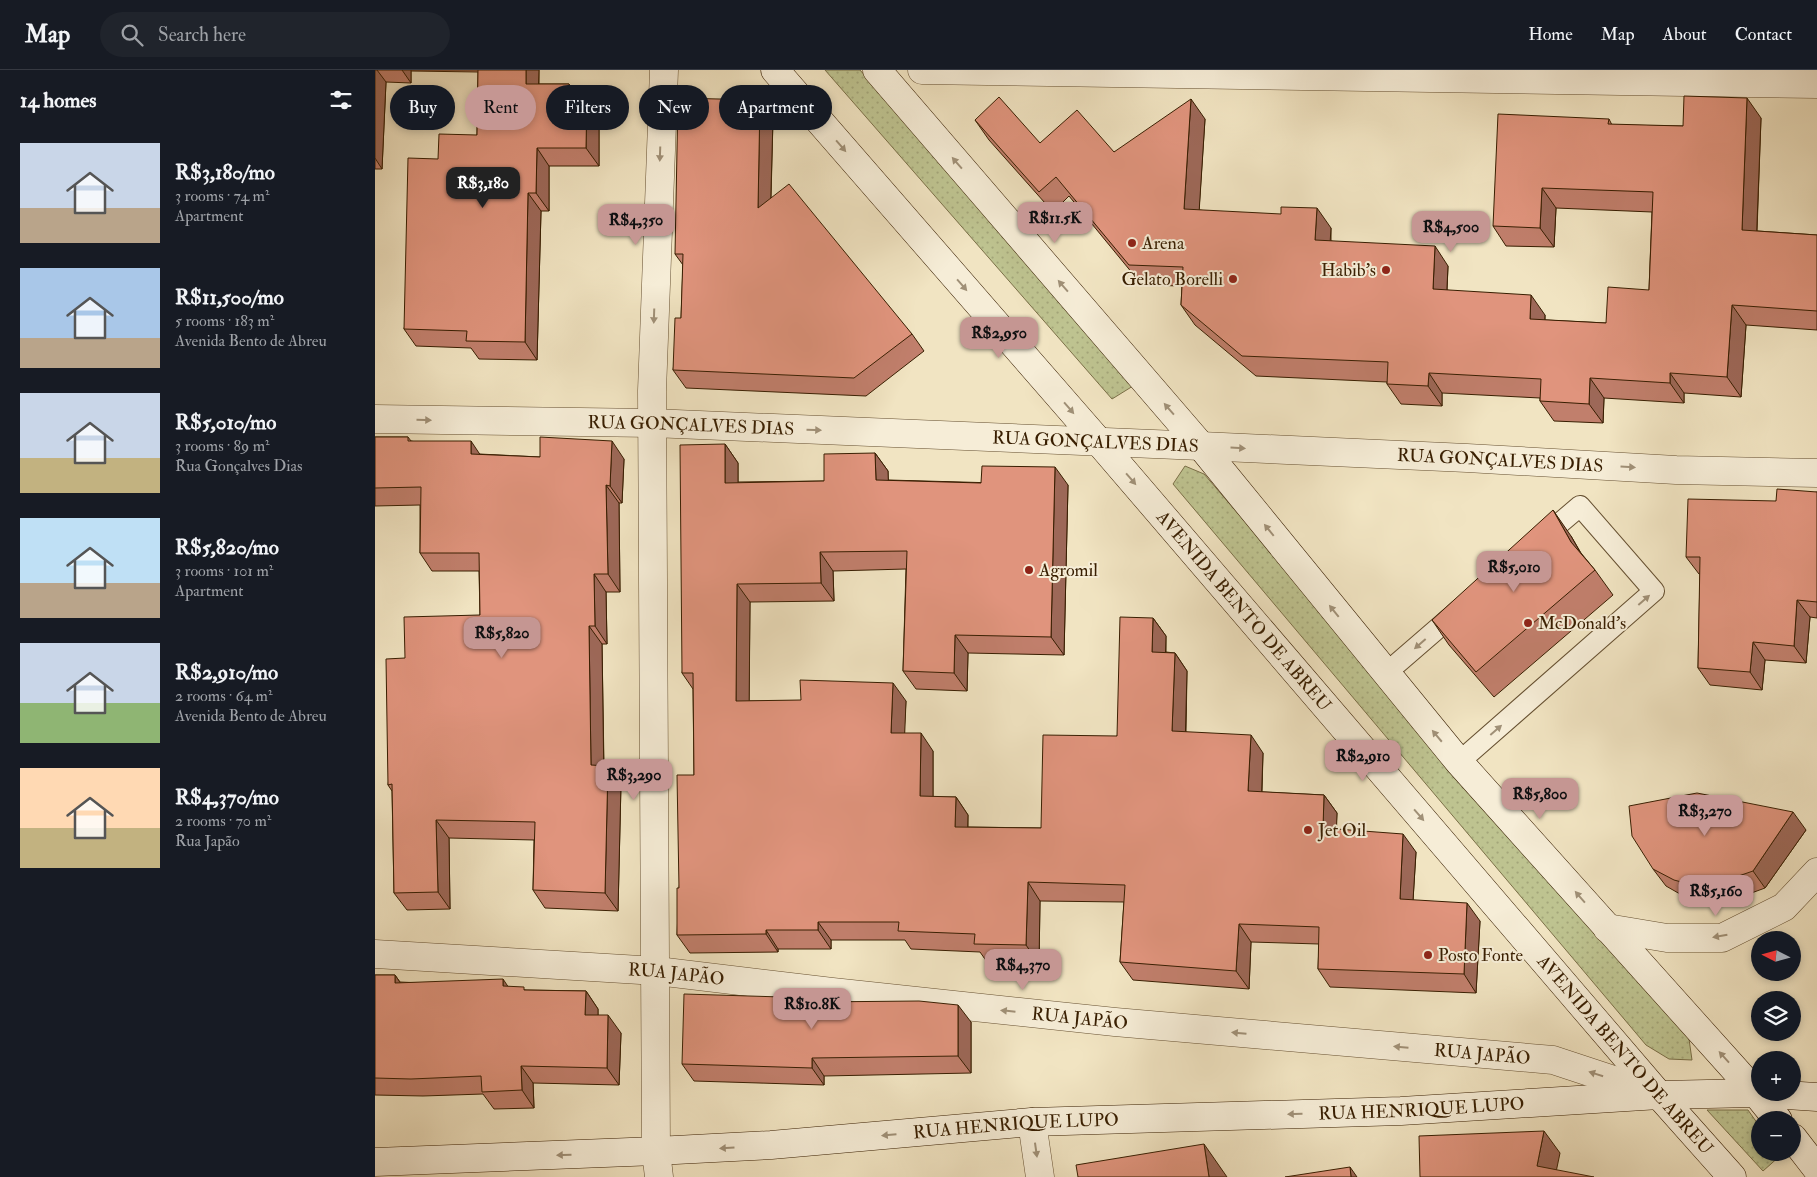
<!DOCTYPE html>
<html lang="en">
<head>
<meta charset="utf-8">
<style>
  :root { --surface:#171b24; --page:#20242c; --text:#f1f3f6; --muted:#9ea1a6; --line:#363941; --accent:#c59692 }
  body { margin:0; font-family:"IM FELL Double Pica",serif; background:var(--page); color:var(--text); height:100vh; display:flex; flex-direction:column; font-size:19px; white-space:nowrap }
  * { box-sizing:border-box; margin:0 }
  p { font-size:16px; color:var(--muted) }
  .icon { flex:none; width:28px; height:28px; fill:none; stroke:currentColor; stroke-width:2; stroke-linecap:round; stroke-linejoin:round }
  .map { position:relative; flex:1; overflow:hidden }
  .panel { display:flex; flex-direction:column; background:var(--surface); width:375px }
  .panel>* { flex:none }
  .guide { position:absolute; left:15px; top:15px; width:475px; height:45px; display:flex; gap:10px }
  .needle { width:32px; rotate:276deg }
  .tools { position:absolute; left:1376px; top:861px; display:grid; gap:10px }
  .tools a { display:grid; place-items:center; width:50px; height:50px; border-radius:50%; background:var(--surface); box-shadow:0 2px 8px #0003; font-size:25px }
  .price { position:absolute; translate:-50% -42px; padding:0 11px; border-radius:10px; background:var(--accent); color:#111; font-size:16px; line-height:32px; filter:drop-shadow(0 1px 2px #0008) }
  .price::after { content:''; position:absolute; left:50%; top:30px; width:15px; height:11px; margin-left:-8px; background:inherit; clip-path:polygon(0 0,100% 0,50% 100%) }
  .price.on { background:#222; color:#fff }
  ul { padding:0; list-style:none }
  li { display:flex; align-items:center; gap:15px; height:125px; padding:0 20px }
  li span { display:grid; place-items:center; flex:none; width:140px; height:100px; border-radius:0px; color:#555 }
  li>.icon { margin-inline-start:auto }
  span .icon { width:60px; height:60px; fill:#fffc; stroke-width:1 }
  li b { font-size:21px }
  h2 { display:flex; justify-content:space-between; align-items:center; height:60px; padding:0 20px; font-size:21px }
  .pill { padding:0 18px; border-radius:22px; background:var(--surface); box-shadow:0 2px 8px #0003; font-size:18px; line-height:45px }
  .pill.on { background:var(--accent); color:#111 }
  header { display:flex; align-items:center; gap:30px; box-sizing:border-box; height:70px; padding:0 25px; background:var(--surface); border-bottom:1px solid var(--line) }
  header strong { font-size:24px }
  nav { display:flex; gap:28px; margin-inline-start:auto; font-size:18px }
  .search { width:350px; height:45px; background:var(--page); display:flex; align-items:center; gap:12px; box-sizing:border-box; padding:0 18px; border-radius:28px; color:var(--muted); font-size:19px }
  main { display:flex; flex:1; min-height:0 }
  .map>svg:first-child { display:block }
  .grass { fill:url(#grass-dots); stroke:#7b7048 }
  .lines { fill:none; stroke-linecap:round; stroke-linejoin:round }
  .lane-casing { stroke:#665031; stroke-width:22 }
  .street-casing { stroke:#665031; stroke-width:29 }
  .secondary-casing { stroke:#381e01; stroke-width:29 }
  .lane { stroke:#f6edd7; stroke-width:20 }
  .street { stroke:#f6edd7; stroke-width:28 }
  .secondary { stroke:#f6edd7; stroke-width:28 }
  .wall { fill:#c17f6c; stroke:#381e01 }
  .shaded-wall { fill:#9d6858; stroke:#381e01 }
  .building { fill:#e0947d; stroke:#381e01 }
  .oneway { fill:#a09077 }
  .poi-dot { fill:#8f2418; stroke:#f6edd7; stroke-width:2 }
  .labels { text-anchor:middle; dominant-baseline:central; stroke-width:4; stroke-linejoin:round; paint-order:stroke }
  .poi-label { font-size:18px; fill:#381e01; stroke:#f6edd7; text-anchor:start }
  .street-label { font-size:18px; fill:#381e01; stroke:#f6edd7 }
</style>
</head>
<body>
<header>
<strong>Map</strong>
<div class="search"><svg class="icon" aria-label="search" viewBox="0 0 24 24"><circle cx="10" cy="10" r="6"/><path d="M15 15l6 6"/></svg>Search here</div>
<nav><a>Home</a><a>Map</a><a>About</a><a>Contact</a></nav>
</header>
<main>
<section class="panel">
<h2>14 homes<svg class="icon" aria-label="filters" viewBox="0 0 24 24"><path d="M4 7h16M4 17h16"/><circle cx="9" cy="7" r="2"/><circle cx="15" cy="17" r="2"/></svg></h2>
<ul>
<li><span style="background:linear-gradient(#c9d6e8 65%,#b9a48a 0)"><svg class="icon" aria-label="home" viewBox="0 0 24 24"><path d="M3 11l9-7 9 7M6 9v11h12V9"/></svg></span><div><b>R$3,180/mo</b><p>3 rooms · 74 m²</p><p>Apartment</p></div></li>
<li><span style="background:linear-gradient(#a9c7e8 70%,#b9a48a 0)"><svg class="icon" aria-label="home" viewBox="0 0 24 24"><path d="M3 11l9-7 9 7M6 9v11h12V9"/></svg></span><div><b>R$11,500/mo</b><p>5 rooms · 183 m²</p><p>Avenida Bento de Abreu</p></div></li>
<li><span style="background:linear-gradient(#c9d6e8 65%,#c2b280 0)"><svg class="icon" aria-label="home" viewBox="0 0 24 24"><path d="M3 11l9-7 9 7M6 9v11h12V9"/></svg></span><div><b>R$5,010/mo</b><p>3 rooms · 89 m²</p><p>Rua Gonçalves Dias</p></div></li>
<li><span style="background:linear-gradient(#bfe0f5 65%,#b9a48a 0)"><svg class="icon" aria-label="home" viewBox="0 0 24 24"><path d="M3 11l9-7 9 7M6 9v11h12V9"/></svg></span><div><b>R$5,820/mo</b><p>3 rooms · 101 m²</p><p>Apartment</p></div></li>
<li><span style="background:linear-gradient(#c9d6e8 60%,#8fb573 0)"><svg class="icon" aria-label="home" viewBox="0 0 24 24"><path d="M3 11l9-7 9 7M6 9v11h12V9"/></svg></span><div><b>R$2,910/mo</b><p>2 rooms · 64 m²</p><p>Avenida Bento de Abreu</p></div></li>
<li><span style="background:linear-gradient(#ffd9b3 60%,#c2b280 0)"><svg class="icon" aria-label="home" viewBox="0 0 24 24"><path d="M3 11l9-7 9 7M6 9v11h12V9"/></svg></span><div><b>R$4,370/mo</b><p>2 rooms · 70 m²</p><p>Rua Japão</p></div></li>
</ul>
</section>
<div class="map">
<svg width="1442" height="1107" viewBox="0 0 1442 1107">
  <defs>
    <pattern id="grass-dots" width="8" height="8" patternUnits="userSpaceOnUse" patternTransform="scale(1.25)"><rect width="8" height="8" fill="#bec390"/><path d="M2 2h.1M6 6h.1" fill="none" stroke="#a4a77a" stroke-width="1.8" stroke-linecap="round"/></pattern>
  </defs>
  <rect width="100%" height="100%" fill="#f1e4c2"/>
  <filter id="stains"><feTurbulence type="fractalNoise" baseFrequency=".004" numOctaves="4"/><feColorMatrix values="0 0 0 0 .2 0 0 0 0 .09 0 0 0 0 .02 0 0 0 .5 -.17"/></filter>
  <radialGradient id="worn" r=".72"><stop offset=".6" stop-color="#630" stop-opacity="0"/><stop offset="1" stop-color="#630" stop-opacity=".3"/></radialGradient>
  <g class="grass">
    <path d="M450,0H485L758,316L737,329Z"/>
    <path d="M810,396L829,404L1314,969L1317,990L1294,989L1271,975L798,414Z"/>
    <path d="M1332,1040H1373L1385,1057V1082L1404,1083L1406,1085L1388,1101Z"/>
  </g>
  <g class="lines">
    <defs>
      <g id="lane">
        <path d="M1010,604L1084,540"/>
        <path d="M1084,692L1279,521L1205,436L1166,469"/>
      </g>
      <g id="street">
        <path d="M547,0L1442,14"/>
        <path id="s1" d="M0,349L277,353L826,376L1092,388L1301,400L1442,403"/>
        <path d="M1232,858L1292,868H1347L1409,837L1442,802"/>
        <path id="s2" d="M0,884L282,901L457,922L740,952L1178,990L1284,1025"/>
        <path d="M657,1052L665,1107"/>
        <path d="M284,1107L281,1081L277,321L289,0"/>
      </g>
      <g id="secondary">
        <path id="s3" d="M400,0L724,372L1284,1025L1357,1107"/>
        <path d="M502,0L826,376L1084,692L1381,1023L1403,1050"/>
        <path d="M1418,1068L1442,1099"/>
        <path id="s4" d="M0,1092L281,1081L396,1075L657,1052L1026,1041L1284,1025L1381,1023L1442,1027"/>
      </g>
    </defs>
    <use href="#lane" class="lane-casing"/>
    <use href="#street" class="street-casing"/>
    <use href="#secondary" class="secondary-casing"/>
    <use href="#lane" class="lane"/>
    <use href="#street" class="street"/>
    <use href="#secondary" class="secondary"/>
  </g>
  <g class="wall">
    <path d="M0,0H164V14H194L201,25L224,42V96H174V141H166L162,290L104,289L96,278L41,276L29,259L63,89L102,65L103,2L36,1V13L11,12L7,99H0Z"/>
    <path d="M398,48L396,128L537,264L549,281L491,326L311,318L298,300L306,248L308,195L300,184Z"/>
    <path d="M1386,48L1382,161L1442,165V260L1371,255L1366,327L1309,323V333L1229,328L1228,353L1179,351L1165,331V328L1067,323V336L1026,334L1012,314V312L881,306L820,255L806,235L807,216L767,215L694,126L678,142L614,70L600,50L665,73L739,82L830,49L824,140L956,158V171L1073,196L1072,220L1170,245V250L1231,253L1274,220L1277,142L1181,138L1179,177L1131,176L1118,156L1234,49L1237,55L1308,56Z"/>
    <path d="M0,367H33L36,371L104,384L165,387L249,389L247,433H244L245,522H231L232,574H227L229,696H233L246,713L243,841L170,838L158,820L159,770L74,768L75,839L32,840L19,823L17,721L13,715L30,588L105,545L104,501H57L45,483V435L0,436Z"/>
    <path d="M350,374L363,393V412L449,411L500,383L513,401V410L693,415L689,585L593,583L592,621L541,619L528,601L531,499L458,501L459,531L375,532L374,631H531L529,663L558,681V727H581L593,745V757L666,758L742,666L778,548L791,566V582L800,583L812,601L811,662L888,683L887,722L949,725L962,743L961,759L1041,782L1038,830L1105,851L1101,923L955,917L943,899L944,874L876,872L874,919L758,910L745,892L749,832L665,831L664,894L612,892L605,882L536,879L530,870H456V879H403V882L315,883L302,865L304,818L319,705L318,619L307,603Z"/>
    <path d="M1442,422V548L1435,547L1431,593L1390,590L1387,620L1335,615L1323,598L1325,504H1324L1311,487L1401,431Z"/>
    <path d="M1196,466L1206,483L1220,500L1238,525L1119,627L1074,575L1057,550Z"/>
    <path d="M1431,760L1390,818L1341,836L1312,828L1291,816L1278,799Z"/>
    <path d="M0,905H20L25,912L133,917L151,920L211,921L223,939V945L246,963L244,1015L158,1013L159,1038L119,1039L108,1024L48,1026L0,1025Z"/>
    <path d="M442,932L596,952V1003L449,1006V1015L319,1011L307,994Z"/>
  </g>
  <g class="shaded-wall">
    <path d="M0,0H2L11,12L7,99L0,88Z"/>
    <path d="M27,0H36V13Z"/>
    <path d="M151,0H164L163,31L151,14Z"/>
    <path d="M194,14L206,32L194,25Z"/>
    <path d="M212,25L224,42V96L211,78Z"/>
    <path d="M1372,28L1386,48L1381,180L1367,160Z"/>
    <path d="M816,29L830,49L823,159L809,139Z"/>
    <path d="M385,30L398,48L395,156L383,138Z"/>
    <path d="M162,78L174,96V141L161,123Z"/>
    <path d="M1167,118L1181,138L1179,177L1165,158Z"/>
    <path d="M153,123L166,141L162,290L150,272Z"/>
    <path d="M942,138L956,158L954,190L940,170Z"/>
    <path d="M1060,176L1073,196L1071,239L1058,219Z"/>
    <path d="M1156,225L1170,245L1169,269L1155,249Z"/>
    <path d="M1357,235L1371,255L1366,327L1352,307Z"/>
    <path d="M1054,303L1067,323V336L1053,316Z"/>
    <path d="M1295,303L1309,323V333L1295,313Z"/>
    <path d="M1215,308L1229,328L1228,353L1214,334Z"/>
    <path d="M96,371L108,389L96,384Z"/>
    <path d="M237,371L249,389L247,433L235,416Z"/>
    <path d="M350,374L363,393V431L350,413Z"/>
    <path d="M500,383L513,401L514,428L501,410Z"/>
    <path d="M680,397L693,415L689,585L676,567Z"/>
    <path d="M231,415L244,433L245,522L233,504Z"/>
    <path d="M1178,440L1196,466L1214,498L1196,472Z"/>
    <path d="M445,482L458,501L459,531L446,513Z"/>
    <path d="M219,504L231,522L232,574L220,556Z"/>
    <path d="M362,514L375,532L374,649L361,631Z"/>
    <path d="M1422,530L1435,547L1431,593L1419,576Z"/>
    <path d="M778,548L791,566L790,600L777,582Z"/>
    <path d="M214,556L227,574L229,713L216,695Z"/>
    <path d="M580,565L593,583L592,621L579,603Z"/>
    <path d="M1378,572L1390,590L1387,620L1375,602Z"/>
    <path d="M800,583L812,601L810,679L797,661Z"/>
    <path d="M518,613L531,631L529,681L516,663Z"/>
    <path d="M546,663L558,681V744L545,726Z"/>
    <path d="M876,665L888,683L886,740L873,721Z"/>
    <path d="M233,696L246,713L243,841L230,823Z"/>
    <path d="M949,725L962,743L961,776L948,758Z"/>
    <path d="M581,727L593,745L592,775L580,757Z"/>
    <path d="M1418,742L1431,760L1390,818L1378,801Z"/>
    <path d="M61,750L74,768L75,839L63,822Z"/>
    <path d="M1028,764L1041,782L1037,847L1025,829Z"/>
    <path d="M653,812L665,831L664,894L651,875Z"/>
    <path d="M1092,833L1105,851L1101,923L1089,904Z"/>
    <path d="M443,852L456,870V879L443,860Z"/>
    <path d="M864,854L876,872L874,919L861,901Z"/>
    <path d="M391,860L403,879V882L391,864Z"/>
    <path d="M20,905L32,923L20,913Z"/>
    <path d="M128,909L140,927L128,916Z"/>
    <path d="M211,921L223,939V962L210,945Z"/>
    <path d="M583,935L596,952V1003L583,986Z"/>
    <path d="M233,945L246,963L244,1015L232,998Z"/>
    <path d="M437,988L449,1006V1015L437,998Z"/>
    <path d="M146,996L158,1013L159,1038L147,1020Z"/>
    <path d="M1169,1061L1185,1083L1180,1107L1162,1096Z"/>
    <path d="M829,1074L852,1107H834Z"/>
    <path d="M975,1097L982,1107H976Z"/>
  </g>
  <g class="building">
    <path d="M103,0H151V14H194V25H212L211,78H162L161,123H153L150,272L91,271L92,261L29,259L33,88L63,89L64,64L102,65Z"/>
    <path d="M1309,26L1372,28L1367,160L1442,165V241L1357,235L1352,307L1295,303V313L1215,308L1214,334L1165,331L1166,309L1054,303L1053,316L1012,314L1013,292L867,286L806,235L808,197L754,195L681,107L664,122L600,50L624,27L665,73L702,40L739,82L816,29L809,139L906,144V137L942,138L940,170L1060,176L1058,219L1156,225L1155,249L1231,253L1233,217L1274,220L1278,122L1167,118L1165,158L1118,156L1123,44L1234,49L1233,54L1308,56Z"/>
    <path d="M303,28L385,30L383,138L414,114L537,264L479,308L298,300L300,248H306L308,184H300Z"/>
    <path d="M0,367H33V371H96V384L165,387V367L237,371L235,416L231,415L233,504H219L220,556H214L216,695L233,696L230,823L158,820L160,752L61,750L63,822L19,823L17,714L13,715L11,589L30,588L29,547L105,545L104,483H45L46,417L0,418Z"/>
    <path d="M350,374V413L449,411V384L500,383L501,410L606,413L607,396L680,397L676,567L580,565L579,603L528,601L532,481L445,482L446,513L362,514L361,631L426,630L425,610L518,613L516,663H546L545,726L581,727L580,757L666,758L668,665L742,666L745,547L778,548L777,582L800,583L797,661L876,665L873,721L949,725L948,758L1028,764L1025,829L1092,833L1089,904L943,899L944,857L864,854L861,901L745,892L750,815L653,812L651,875L599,874L600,864L523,861L524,852H443V860H391V864L302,865V818H304L302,705H319L318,603H307L305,375Z"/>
    <path d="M1402,419L1442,422V532L1422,530L1419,576L1378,572L1375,602L1323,598L1325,487H1311L1313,429L1401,431Z"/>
    <path d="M1178,440L1196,472L1220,500L1101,602L1057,550Z"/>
    <path d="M1322,723L1418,742L1378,801L1329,818L1299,810L1278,799L1257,766L1254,736Z"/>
    <path d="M0,905H20V913L128,909V916L149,917V920L211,921L210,945H233L232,998L146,996L147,1020L107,1022L106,1006L36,1009L0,1008Z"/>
    <path d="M309,924L439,928V932L544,931L583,935V986L437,988V998L307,994Z"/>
    <path d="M1169,1061L1162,1096L1219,1107H1045L1044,1066Z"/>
    <path d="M829,1074L834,1107H703L701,1095Z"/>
    <path d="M975,1097L976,1107H910Z"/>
  </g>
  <defs><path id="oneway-solid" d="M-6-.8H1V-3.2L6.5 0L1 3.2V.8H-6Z" transform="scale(1.25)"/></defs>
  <g class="oneway">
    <use href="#oneway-solid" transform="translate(466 76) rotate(49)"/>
    <use href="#oneway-solid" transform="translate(285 84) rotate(92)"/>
    <use href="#oneway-solid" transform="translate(582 93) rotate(-131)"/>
    <use href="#oneway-solid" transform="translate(587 215) rotate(49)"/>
    <use href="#oneway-solid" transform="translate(688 216) rotate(-131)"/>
    <use href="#oneway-solid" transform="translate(279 246) rotate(92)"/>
    <use href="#oneway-solid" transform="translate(694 338) rotate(49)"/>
    <use href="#oneway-solid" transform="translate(794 339) rotate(-131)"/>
    <use href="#oneway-solid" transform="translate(49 350) rotate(1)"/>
    <use href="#oneway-solid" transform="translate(439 360) rotate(2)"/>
    <use href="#oneway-solid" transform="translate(863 378) rotate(3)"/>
    <use href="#oneway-solid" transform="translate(1253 397) rotate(3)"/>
    <use href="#oneway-solid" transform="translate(756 409) rotate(49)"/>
    <use href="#oneway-solid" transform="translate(894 460) rotate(-129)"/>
    <use href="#oneway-solid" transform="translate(1269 530) rotate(-41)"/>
    <use href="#oneway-solid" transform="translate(959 541) rotate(-129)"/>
    <use href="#oneway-solid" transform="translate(1045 574) rotate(139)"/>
    <use href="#oneway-solid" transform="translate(1121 660) rotate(-41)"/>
    <use href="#oneway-solid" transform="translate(1062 666) rotate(-130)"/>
    <use href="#oneway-solid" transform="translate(1044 745) rotate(49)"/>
    <use href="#oneway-solid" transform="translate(1205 827) rotate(-131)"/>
    <use href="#oneway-solid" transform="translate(1345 866) rotate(170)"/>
    <use href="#oneway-solid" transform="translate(633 941) rotate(-174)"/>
    <use href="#oneway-solid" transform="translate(864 963) rotate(-175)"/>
    <use href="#oneway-solid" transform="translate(1026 977) rotate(-175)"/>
    <use href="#oneway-solid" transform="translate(1349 987) rotate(-132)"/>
    <use href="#oneway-solid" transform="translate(1221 1004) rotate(-162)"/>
    <use href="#oneway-solid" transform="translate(920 1044) rotate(178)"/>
    <use href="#oneway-solid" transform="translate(514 1065) rotate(175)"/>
    <use href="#oneway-solid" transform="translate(352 1078) rotate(177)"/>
    <use href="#oneway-solid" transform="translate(661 1080) rotate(82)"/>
    <use href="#oneway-solid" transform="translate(189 1085) rotate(178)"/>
  </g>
  <g class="poi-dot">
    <circle cx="757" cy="173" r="5"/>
    <circle cx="1011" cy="200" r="5"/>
    <circle cx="858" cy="209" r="5"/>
    <circle cx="654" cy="500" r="5"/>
    <circle cx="1153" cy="553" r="5"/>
    <circle cx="933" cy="760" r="5"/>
    <circle cx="1053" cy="885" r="5"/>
  </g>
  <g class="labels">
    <g class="poi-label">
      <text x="767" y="173">Arena</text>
      <text x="1001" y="200" text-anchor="end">Habib's</text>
      <text x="848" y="209" text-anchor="end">Gelato Borelli</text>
      <text x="664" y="500">Agromil</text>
      <text x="1163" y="553">McDonald's</text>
      <text x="943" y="760">Jet Oil</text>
      <text x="1063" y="885">Posto Fonte</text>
    </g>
    <g class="street-label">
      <text stroke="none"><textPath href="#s1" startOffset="316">RUA GONÇALVES DIAS</textPath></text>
      <text stroke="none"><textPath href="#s1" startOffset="721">RUA GONÇALVES DIAS</textPath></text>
      <text stroke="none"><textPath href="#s1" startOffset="1126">RUA GONÇALVES DIAS</textPath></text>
      <text stroke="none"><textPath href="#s3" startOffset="716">AVENIDA BENTO DE ABREU</textPath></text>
      <text stroke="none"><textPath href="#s2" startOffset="302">RUA JAPÃO</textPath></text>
      <text stroke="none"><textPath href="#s2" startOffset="708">RUA JAPÃO</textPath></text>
      <text stroke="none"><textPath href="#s2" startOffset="1112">RUA JAPÃO</textPath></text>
      <text stroke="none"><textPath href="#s3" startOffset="1301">AVENIDA BENTO DE ABREU</textPath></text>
      <text stroke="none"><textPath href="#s4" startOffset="1048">RUA HENRIQUE LUPO</textPath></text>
      <text stroke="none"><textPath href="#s4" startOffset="642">RUA HENRIQUE LUPO</textPath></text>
    </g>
  </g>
  <rect width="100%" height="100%" filter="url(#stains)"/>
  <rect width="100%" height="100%" fill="url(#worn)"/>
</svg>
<div class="tools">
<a><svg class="needle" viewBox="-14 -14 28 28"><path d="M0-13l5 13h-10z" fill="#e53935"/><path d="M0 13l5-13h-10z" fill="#9ea1a6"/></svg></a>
<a><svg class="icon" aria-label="layers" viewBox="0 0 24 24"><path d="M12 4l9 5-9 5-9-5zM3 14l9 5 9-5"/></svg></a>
<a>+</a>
<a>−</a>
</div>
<b class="price on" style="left:108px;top:139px">R$3,180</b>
<b class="price" style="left:680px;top:174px">R$11.5K</b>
<b class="price" style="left:261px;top:176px">R$4,350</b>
<b class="price" style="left:1076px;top:183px">R$4,500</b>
<b class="price" style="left:624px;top:289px">R$2,950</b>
<b class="price" style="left:1139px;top:523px">R$5,010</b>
<b class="price" style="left:127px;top:589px">R$5,820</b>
<b class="price" style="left:988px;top:712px">R$2,910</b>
<b class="price" style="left:259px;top:731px">R$3,290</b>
<b class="price" style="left:1165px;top:750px">R$5,800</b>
<b class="price" style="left:1330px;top:767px">R$3,270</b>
<b class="price" style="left:1341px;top:847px">R$5,160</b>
<b class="price" style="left:648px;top:921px">R$4,370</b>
<b class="price" style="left:437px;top:960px">R$10.8K</b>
<div class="guide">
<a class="pill">Buy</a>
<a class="pill on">Rent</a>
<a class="pill">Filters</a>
<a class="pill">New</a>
<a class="pill">Apartment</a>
</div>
</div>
</main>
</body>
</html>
